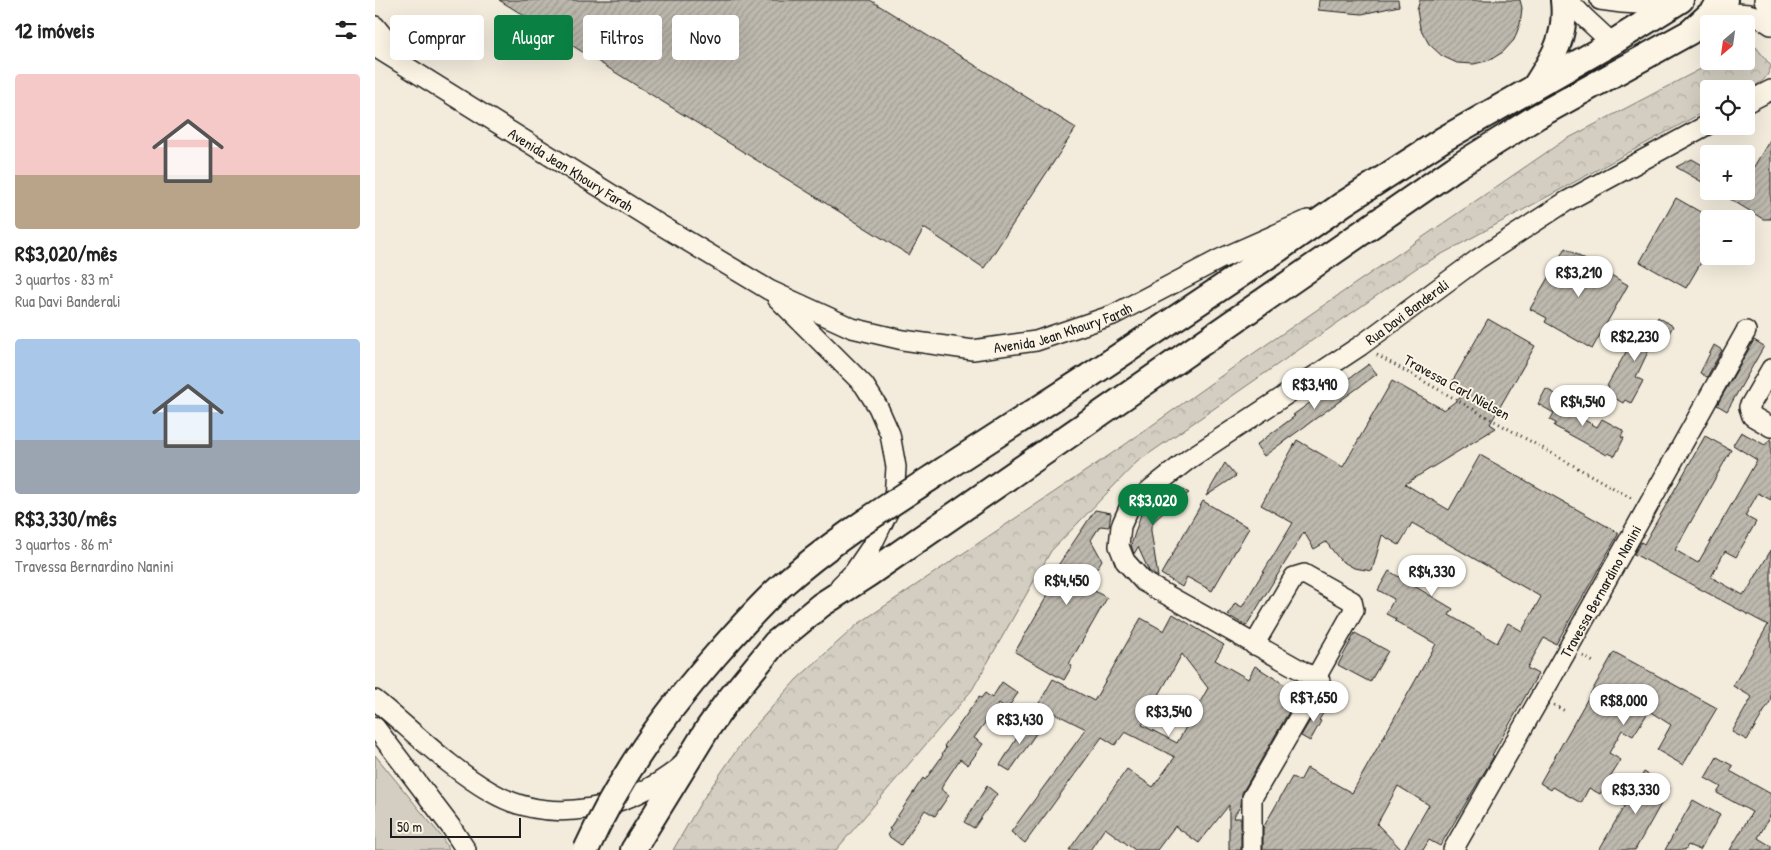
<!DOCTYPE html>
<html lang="pt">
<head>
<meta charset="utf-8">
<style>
  :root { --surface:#fff; --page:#f2f2f2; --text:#222; --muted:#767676; --accent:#0b8043 }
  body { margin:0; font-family:"Patrick Hand",sans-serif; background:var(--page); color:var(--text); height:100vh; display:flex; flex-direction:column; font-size:19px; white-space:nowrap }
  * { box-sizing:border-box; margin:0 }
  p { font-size:16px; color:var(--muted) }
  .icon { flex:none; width:28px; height:28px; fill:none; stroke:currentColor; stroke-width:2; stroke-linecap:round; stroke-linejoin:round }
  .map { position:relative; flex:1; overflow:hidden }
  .panel { display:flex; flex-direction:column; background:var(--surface); width:375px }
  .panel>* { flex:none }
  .hud { position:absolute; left:15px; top:15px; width:475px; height:45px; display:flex; gap:10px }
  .needle { width:32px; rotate:209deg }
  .tools { position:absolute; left:1325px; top:15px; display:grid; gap:10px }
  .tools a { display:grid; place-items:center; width:55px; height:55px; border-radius:5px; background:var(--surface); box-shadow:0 5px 20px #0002; font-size:25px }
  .scale { position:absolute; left:15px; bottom:12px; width:131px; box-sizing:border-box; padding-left:5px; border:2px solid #1c1c1c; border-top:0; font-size:14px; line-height:18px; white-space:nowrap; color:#1c1c1c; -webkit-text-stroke:4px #fcf5e5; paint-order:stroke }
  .price { position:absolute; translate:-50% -42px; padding:0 11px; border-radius:18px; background:#fff; color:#222; font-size:16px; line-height:32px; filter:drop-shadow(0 1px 2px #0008) }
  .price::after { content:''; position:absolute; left:50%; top:30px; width:15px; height:11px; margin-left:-8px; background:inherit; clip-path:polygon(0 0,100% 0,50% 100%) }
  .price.active { background:var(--accent); color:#fff }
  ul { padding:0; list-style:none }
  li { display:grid; align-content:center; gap:10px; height:265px; padding:0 15px }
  li span { display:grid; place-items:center; height:155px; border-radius:5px; color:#555 }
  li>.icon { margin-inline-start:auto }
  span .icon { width:90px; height:90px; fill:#fffc; stroke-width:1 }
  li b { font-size:21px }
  h2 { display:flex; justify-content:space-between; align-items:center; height:60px; padding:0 15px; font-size:21px }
  .tag { padding:0 18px; border-radius:5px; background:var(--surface); box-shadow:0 5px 20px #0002; font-size:18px; line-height:45px }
  .tag.active { background:var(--accent); color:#fff }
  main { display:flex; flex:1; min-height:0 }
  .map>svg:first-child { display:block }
  .forest { fill:url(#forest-crowns); stroke:#78756e }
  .garden { fill:#d3cec1; stroke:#78756e }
  .building { fill:url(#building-hatch); stroke:#1c1c1c; fill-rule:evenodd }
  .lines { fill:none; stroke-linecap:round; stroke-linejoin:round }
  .minor-casing { stroke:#1c1c1c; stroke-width:22 }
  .major-casing { stroke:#1c1c1c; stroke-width:28 }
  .path { stroke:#1c1c1c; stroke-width:3; stroke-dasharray:1 4; stroke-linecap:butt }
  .minor { stroke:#fcf5e5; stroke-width:19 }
  .major { stroke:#fcf5e5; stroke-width:24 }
  .major-bridge-casing { stroke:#1c1c1c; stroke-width:28; stroke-linecap:butt }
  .major-bridge { stroke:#fcf5e5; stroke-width:24 }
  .labels { text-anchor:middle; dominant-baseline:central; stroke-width:4; stroke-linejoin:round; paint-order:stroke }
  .street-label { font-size:15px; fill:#1c1c1c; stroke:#fcf5e5 }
</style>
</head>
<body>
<main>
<section class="panel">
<h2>12 imóveis<svg class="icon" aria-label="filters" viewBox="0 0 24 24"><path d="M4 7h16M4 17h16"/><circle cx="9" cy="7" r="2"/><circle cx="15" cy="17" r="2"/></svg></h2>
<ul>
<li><span style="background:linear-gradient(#f6c9c9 65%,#b9a48a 0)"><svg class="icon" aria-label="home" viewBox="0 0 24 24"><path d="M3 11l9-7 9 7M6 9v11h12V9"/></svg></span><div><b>R$3,020/mês</b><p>3 quartos · 83 m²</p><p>Rua Davi Banderali</p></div></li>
<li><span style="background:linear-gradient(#a9c7e8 65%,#9aa5b1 0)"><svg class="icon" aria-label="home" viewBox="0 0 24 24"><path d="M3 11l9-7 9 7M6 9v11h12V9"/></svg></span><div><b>R$3,330/mês</b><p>3 quartos · 86 m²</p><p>Travessa Bernardino Nanini</p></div></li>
</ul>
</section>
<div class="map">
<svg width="1396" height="850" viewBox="0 0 1396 850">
  <defs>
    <pattern id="forest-crowns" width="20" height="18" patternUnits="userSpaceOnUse" patternTransform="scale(1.25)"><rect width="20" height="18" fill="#d3cec1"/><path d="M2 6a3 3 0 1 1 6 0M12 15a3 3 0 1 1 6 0" fill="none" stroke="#b5b0a5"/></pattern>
    <pattern id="building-hatch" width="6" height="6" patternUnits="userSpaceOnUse" patternTransform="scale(1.25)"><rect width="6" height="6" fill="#beb9ae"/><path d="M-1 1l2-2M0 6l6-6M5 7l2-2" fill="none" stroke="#a39e95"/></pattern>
  </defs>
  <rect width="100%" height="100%" fill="#f3ecdd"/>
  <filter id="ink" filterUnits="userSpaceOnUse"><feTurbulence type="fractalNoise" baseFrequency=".02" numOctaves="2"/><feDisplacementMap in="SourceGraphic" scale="10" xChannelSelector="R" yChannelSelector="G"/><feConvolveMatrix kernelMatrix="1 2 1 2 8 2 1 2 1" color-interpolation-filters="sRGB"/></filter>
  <g filter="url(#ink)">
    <path class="forest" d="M1381,47L1396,66C1388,95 1358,89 1334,89V109L1043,267L762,462L676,551L597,690L461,850H298L326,802L372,735L422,679L483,624L748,446L863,364L1188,141L1341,61H1371V48Z"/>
    <path class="garden" d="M0,755L66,836L74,850H0Z"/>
    <g class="building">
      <path d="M124,0H495L701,128L609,268L549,228L534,255Z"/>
      <path d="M944,0H1023L1024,6L987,14L943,10Z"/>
      <path d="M1045,0H1145L1147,8L1145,24L1139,40L1128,52L1115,60L1099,64L1082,63L1067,56L1054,44L1045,28L1042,10Z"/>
      <path d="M1396,138V219H1388L1342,191H1371V180Z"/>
      <path d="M1317,159L1334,169V186L1301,167Z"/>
      <path d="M1301,198L1334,217V249L1311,288L1265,262Z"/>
      <path d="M1190,248L1253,285L1217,349L1170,322L1172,318L1155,309Z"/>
      <path d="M1283,317L1298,326L1289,342L1280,337L1261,377L1268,381L1256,403L1250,400L1248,403L1231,393L1234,387L1232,386L1261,334L1263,335L1267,329L1274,333Z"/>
      <path d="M1113,319L1160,346L1115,424L1121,428L1030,484L1074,510L1105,455L1244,533L1181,644L1169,638L1152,668L1163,674L1117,755L1119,756L1065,846L1054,840L1048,850H1028L1054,805L1023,786L1002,824L1027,850H888V828L917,777L925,781L932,768L977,793L1061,644L1020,621L1021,619L1011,614L1019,599L1003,590L1014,571L1078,609L1074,615L1122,643L1133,623L1147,631L1166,597L1037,523L1024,545L1007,535L997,571L979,568L965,560L951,542L939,549L929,532L871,626L853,615L860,603L867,607L918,523L886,505L922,440L968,467L1017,381L1069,410L1093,392L1077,382Z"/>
      <path d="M1379,340L1389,346L1352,411L1342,405Z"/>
      <path d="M1339,345L1347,350L1332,377L1325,373Z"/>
      <path d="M994,364L1002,374L889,456L881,445L920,416L918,415L943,397L945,399Z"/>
      <path d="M1171,389L1188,398L1184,406L1222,427L1227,419L1249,431L1246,437L1249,438L1240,456L1233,453L1232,455L1179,426L1181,423L1175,420L1179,413L1163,404Z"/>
      <path d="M1366,432L1390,445L1396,438V500L1383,493L1370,516L1381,522L1361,557L1350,551L1336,577L1368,595L1370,592L1371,593L1396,550V700L1372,740L1357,732L1377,697L1358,686L1393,625L1259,554L1266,542L1269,544L1330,436L1356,450L1300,550L1323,563L1382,460L1358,445Z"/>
      <path d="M850,463L861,476L831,496Z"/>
      <path d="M801,486L814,493L795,507L779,521L776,526V531L783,577L774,571L763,547L759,554L756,545L767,511Z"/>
      <path d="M828,501L874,528L837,591L812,577L807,587L786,574Z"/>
      <path d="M720,510L736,513L734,527L725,526L716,540L727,560L711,586L732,598L694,664L697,666L689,680L640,652L687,570L682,567Z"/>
      <path d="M798,614L849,645L840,660L873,679L880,666L915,688L917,685L926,691L867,793L866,805L858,818H866V850H854V805L824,843L800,826L782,850H760L730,828L715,850H694L752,769L778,787L800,757L750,732L740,745L727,737L650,843L636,832L711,729L663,705L678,679L719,701L766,618L789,631ZM807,654L833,688L802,743L767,725Z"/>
      <path d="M980,633L1013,651L995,682L963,665Z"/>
      <path d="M1239,652L1342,708L1308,765L1282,750L1296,725L1274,711L1258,736L1247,730L1234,753L1246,760L1225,794L1214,788L1206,803L1178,787L1176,790L1165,783Z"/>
      <path d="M627,682L643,693L632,709L624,703L599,738L608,744L593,765L585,759L569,783L566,789L574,795L560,816L550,810L526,845L512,835L516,830L514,829L548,778L550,780L568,755L567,754L571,748L569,746L604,697L606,698L610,693L617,698Z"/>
      <path d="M945,703L952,707L944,720L946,721L935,741L926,736Z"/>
      <path d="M655,717L662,732L635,771L625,765Z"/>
      <path d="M1342,757L1358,766L1355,771L1396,794V814L1383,838L1396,846V850H1355L1377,812L1342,793L1346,787L1330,778Z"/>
      <path d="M1269,772L1295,788L1260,850H1224Z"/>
      <path d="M612,786L622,794L599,828L589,822Z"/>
      <path d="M1318,800L1345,815L1325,850L1313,845L1310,850H1290Z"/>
    </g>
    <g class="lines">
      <defs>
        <g id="minor">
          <path d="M1193,0L1210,18L1237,43"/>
          <path d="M1225,0L1247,3L1295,6"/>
          <path d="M1389,0L1396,8"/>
          <path d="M1330,24C1354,12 1373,7 1396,25"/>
          <path d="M0,26L25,57"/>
          <path id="s1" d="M0,47L284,224L394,290L477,328L528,340L598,350L661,341L738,315L845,259L933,220"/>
          <path d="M1371,103L1396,90"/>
          <path d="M402,298L489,385L503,407L515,434L521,467L519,500L496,547L479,572L465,586"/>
          <path d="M1396,369L1374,407L1377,416L1396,427"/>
          <path d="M879,645L919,577L929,574L977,601L979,610L940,679"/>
          <path d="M0,700C38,731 74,768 116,792C176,827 254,809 305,767"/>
          <path d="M0,727L76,827L91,850"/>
          <path id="s2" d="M877,850V798L945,681L769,582L750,561L744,546L746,526L754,508L777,488L814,459L985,346L1103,259L1192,201L1334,124"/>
          <path id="s3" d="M1078,850L1190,654L1371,331"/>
        </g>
        <g id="major">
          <path d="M1160,86C1179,56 1192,37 1188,0"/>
          <path d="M714,376L904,249L968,204L1067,140L1237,43L1306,0"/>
          <path d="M258,850L333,728L351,703L400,643L446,605L494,574L1080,168L1163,116L1315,32L1350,0"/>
        </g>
      </defs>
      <use href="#minor" class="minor-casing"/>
      <use href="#major" class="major-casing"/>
      <g class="path">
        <path d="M1002,355L1258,499"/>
        <path d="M1208,656L1220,663"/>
        <path d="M1179,705L1192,712"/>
      </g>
      <use href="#minor" class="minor"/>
      <use href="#major" class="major"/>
      <defs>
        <path id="major-bridge" d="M211,850C243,779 289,714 340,656C361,632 382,608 405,587C453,544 508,509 562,474C612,441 663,409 714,376"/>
      </defs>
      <use href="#major-bridge" class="major-bridge-casing"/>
      <use href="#major-bridge" class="major-bridge"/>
    </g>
  </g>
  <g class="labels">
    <g class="street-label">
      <text stroke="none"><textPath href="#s1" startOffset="231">Avenida Jean Khoury Farah</textPath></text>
      <text stroke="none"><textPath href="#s2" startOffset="814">Rua Davi Banderali</textPath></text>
      <text stroke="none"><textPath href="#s1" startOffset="770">Avenida Jean Khoury Farah</textPath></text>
      <text transform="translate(1082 387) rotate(29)">Travessa Carl Nielsen</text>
      <text stroke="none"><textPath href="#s3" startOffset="298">Travessa Bernardino Nanini</textPath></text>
    </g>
  </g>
</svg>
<div class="tools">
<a><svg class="needle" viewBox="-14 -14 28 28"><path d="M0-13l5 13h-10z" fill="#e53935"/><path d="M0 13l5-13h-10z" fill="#767676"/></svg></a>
<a><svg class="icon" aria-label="locate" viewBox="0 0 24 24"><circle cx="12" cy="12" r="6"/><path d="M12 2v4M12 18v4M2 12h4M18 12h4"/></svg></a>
<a>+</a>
<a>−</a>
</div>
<div class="scale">50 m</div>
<b class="price" style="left:1204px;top:298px">R$3,210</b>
<b class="price" style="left:1260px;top:362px">R$2,230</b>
<b class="price" style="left:940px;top:410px">R$3,490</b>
<b class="price" style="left:1208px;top:427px">R$4,540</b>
<b class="price active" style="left:778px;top:526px">R$3,020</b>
<b class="price" style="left:1057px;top:597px">R$4,330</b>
<b class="price" style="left:692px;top:606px">R$4,450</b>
<b class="price" style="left:939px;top:723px">R$7,650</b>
<b class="price" style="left:1249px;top:726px">R$8,000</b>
<b class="price" style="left:794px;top:737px">R$3,540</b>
<b class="price" style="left:645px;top:745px">R$3,430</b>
<b class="price" style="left:1261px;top:815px">R$3,330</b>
<div class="hud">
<a class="tag">Comprar</a>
<a class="tag active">Alugar</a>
<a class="tag">Filtros</a>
<a class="tag">Novo</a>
</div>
</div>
</main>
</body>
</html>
